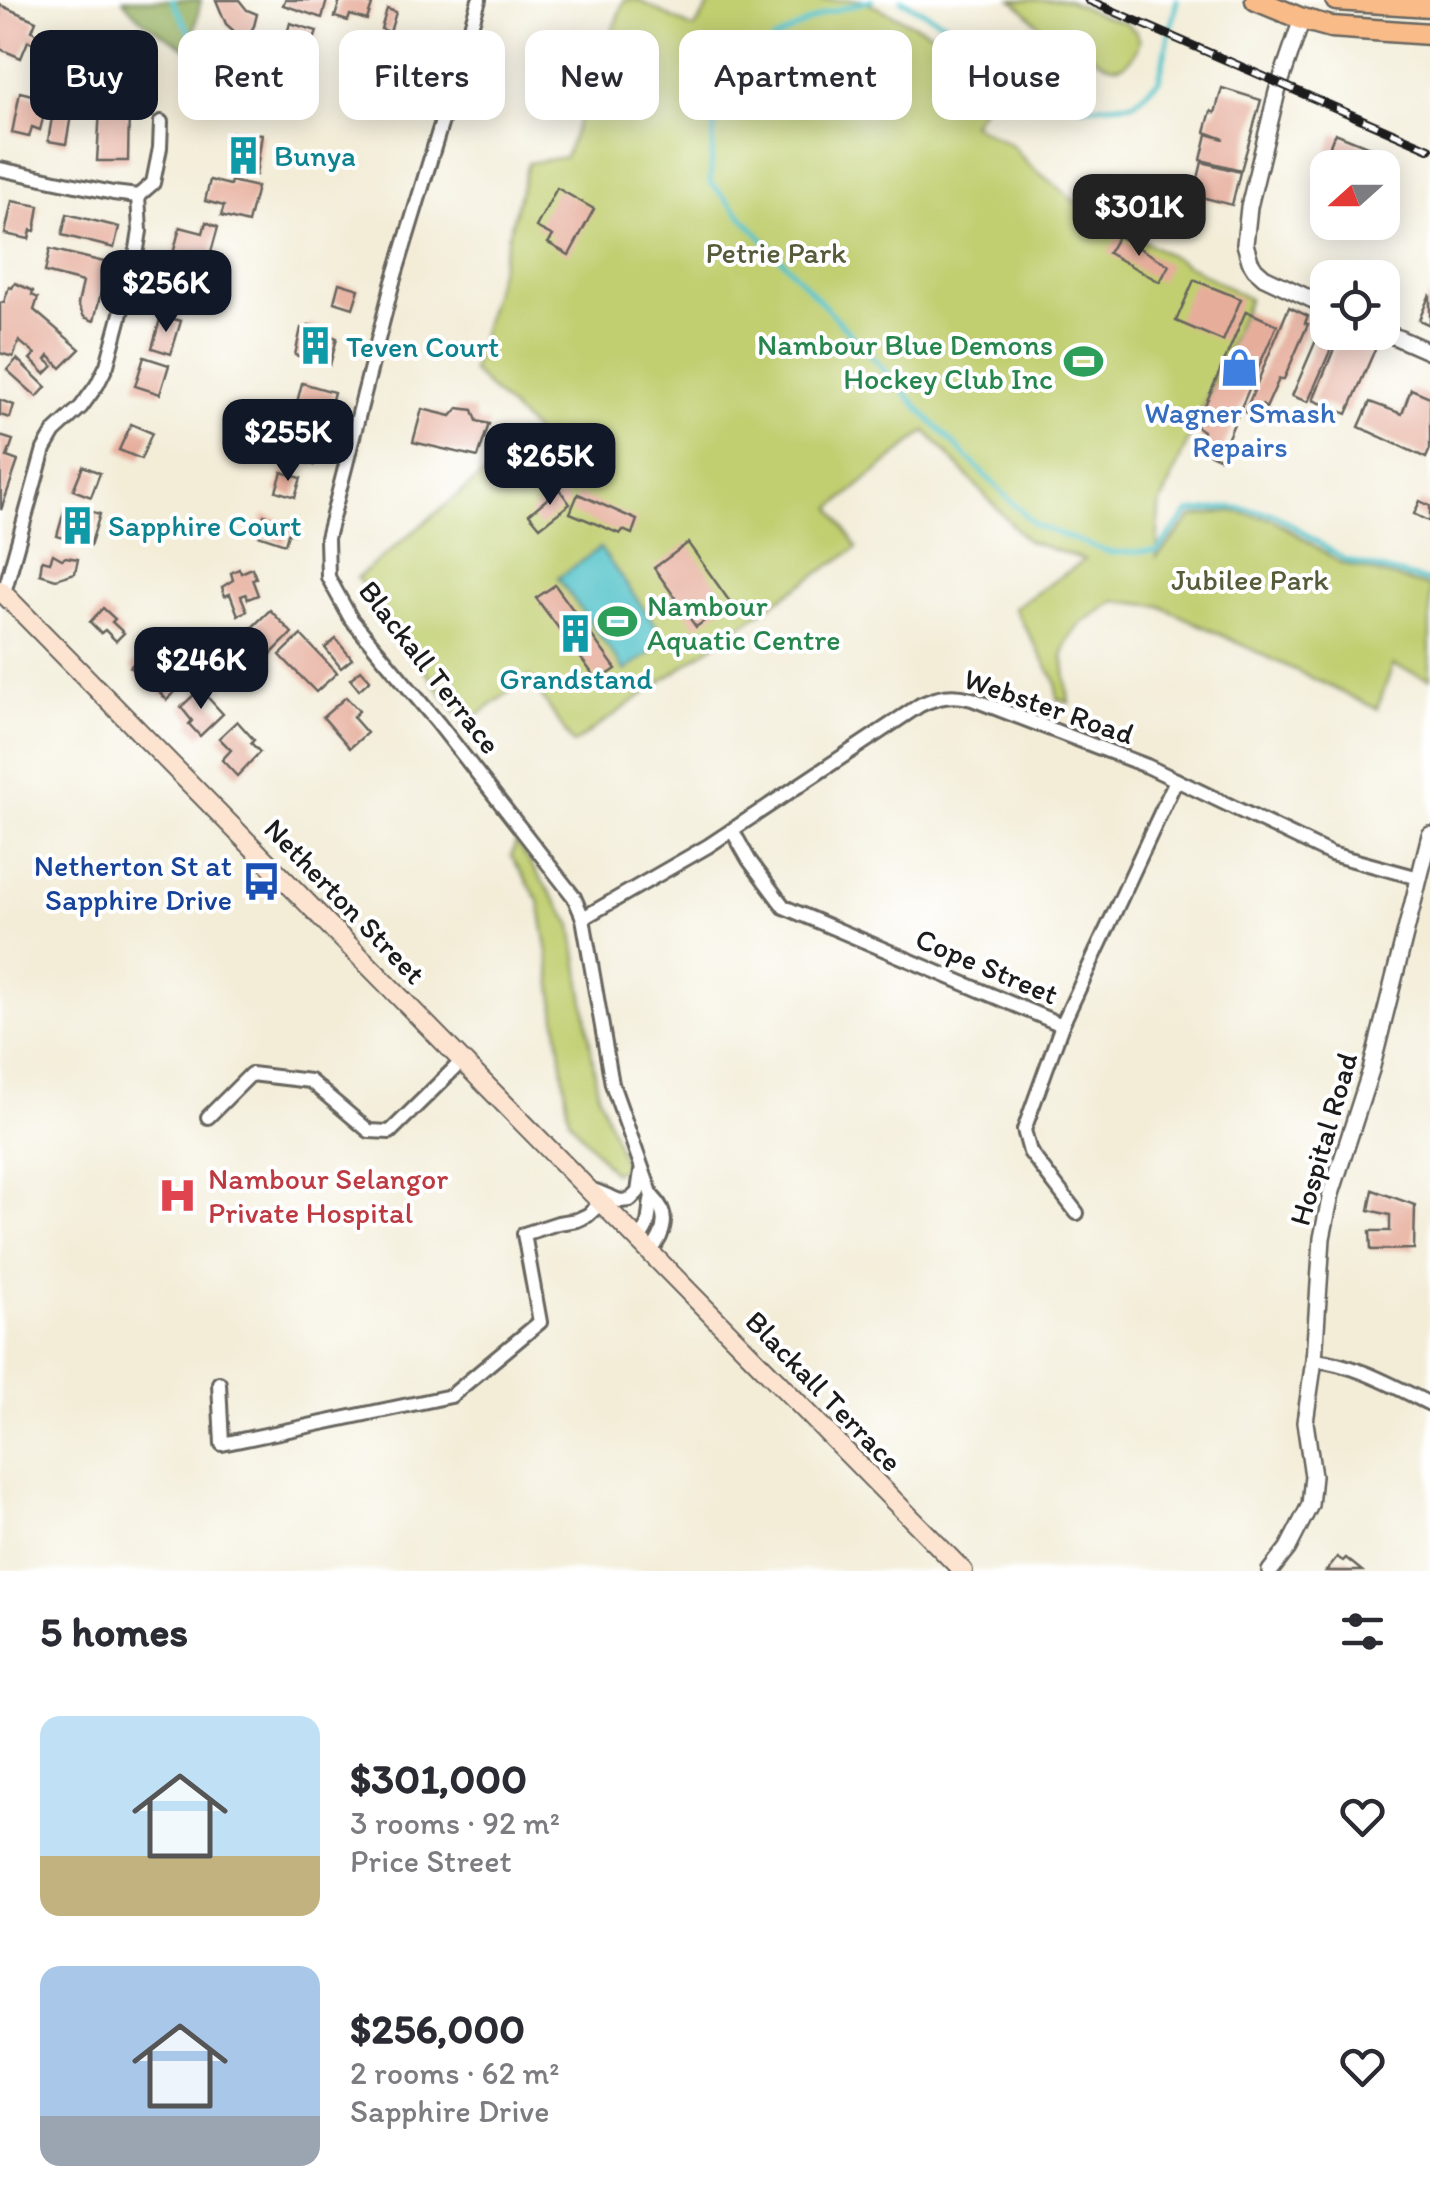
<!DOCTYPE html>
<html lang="en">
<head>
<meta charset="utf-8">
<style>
  :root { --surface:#fff; --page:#f7f7f7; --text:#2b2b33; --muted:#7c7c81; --accent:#111827 }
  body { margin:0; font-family:Itim,sans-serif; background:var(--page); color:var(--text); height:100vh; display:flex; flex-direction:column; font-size:38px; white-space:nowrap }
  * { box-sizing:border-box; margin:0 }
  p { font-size:32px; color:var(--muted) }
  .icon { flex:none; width:55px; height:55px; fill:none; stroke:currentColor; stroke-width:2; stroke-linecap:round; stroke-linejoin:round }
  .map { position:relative; height:1571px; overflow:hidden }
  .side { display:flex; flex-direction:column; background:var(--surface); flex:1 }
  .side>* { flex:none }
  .top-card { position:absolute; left:30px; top:30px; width:1370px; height:90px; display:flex; gap:20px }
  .needle { width:65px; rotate:249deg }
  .controls { position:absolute; left:1310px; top:150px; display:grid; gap:20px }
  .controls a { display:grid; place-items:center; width:90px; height:90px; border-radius:20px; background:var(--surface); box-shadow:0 5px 25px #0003; font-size:50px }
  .price { position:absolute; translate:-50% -85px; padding:0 22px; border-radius:20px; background:var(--accent); color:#fff; font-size:32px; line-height:65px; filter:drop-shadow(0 2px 5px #0008) }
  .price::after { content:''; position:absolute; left:50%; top:60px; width:30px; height:22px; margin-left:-15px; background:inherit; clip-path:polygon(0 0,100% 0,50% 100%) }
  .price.on { background:#222; color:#fff }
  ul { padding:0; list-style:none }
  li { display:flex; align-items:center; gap:30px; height:250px; padding:0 40px }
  li span { display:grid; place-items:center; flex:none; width:280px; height:200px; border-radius:20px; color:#555 }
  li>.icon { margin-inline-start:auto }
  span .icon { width:120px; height:120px; fill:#fffc; stroke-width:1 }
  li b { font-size:42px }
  h2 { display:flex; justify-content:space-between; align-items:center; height:120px; padding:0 40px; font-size:42px }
  .chip { padding:0 35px; border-radius:20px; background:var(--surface); box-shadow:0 5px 25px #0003; font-size:35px; line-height:90px }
  .chip.on { background:var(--accent); color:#fff }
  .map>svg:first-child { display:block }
  .green { fill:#c1cf71; stroke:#6e7646; stroke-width:2.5 }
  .forest { fill:#98b263; stroke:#5a6740; stroke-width:2.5 }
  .water { fill:#56c4cb; stroke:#397074; stroke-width:2.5 }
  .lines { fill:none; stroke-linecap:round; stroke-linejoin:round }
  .stream { stroke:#56c4cb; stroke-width:5 }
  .building { fill:#e6ad9b }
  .minor-casing { stroke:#67655e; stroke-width:18 }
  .tertiary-casing { stroke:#67655e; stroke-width:20 }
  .secondary-casing { stroke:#67655e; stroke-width:22 }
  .primary-casing { stroke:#67655e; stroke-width:25 }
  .minor { stroke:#fff; stroke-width:12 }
  .tertiary { stroke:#fff; stroke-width:15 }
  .secondary { stroke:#fde4d0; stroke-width:18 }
  .primary { stroke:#f9bc89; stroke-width:20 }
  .rail-casing { stroke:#1c1c1c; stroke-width:9 }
  .rail { stroke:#fff; stroke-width:5; stroke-dasharray:15; stroke-linecap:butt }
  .labels { text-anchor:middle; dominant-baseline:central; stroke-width:8; stroke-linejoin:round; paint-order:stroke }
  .culture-label { font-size:30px; fill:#0d838f; stroke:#fff; text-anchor:start }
  .park-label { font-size:30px; fill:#565b3a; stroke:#fff }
  .leisure-label { font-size:30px; fill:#27864d; stroke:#fff; text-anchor:end }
  .shop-label { font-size:30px; fill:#366cbe; stroke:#fff }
  .street-label { font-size:30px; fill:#1c1c1c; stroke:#fff }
  .transit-label { font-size:30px; fill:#164399; stroke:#fff; text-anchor:end }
  .health-label { font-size:30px; fill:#be3a42; stroke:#fff; text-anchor:start }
</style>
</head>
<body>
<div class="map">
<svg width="1430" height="1571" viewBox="0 0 1430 1571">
  <rect width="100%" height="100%" fill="#fff"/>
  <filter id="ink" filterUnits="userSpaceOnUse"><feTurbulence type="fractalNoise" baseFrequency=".01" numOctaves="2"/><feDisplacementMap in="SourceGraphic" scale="20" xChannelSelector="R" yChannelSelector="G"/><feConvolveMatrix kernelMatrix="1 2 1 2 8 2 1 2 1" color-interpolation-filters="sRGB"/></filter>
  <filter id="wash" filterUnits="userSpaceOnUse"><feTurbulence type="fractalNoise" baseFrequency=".0048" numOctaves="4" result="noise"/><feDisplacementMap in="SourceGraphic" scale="40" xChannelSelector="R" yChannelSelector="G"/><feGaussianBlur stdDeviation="2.25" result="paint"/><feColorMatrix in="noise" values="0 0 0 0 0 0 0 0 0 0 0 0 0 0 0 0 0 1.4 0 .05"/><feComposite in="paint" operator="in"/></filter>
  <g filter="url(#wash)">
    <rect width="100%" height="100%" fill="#f3edd8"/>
    <g class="green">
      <path d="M624,0H638L694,29L713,0H862L1007,68L972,124L1012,145L1027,163L1084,208L1249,299L1159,508L1157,557L1192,517L1231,511L1273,519L1341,563L1430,587V679L1393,665L1377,709L1160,606L1115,601L1079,625L1068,640L1063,654L1069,703L1057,699L1056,682L1014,608L1085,560L1027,541L926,431L832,508L857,548L772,604L573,744L529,677L465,725L357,578L535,432L472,371L528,163L565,157Z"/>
      <path d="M1012,0H1068L1097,14L1126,23L1136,32L1140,41C1132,63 1120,75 1098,59C1097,59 1086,49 1085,49C1073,43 1057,43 1047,34C1035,22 1026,10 1012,0Z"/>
      <path d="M516,842L572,925L598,1093L624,1163L622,1168L613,1173L569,1119L548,954L539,901L511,856Z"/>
    </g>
    <path class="forest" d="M123,0H201L190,51C165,36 140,23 123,0Z"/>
    <path class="water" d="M600,548L667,641L625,671L558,578Z"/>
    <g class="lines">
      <g class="stream">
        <path d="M172,0L196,44"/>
        <path d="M872,0L825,13L774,40L758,65L723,89L714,130L710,182L932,422L1035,525L1111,553L1157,551L1189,512L1232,507L1275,514L1345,560L1430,582"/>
        <path d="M901,0L970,36L1083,107L1134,103L1159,80L1177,0"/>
      </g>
    </g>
    <g id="blocks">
      <g class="building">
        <path d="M216,0H239L247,10L257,14L254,26L245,41L226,24Z"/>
        <path d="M285,0H327L322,18L283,5Z"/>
        <path d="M340,0H362L372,5L367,20L350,15L348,21L335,17Z"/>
        <path d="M0,5L36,21L32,31L42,36L38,45L28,41L21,58L0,49Z"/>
        <path d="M387,9L396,12L390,32L381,29Z"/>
        <path d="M290,23L317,31L309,55L283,48Z"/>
        <path d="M75,40L92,47L81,75L64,68Z"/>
        <path d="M245,64L263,68L257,97L239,93Z"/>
        <path d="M1222,88L1261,100L1241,170L1201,160L1207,134L1224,139L1205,132L1211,111L1215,113Z"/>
        <path d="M20,92L48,99L40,130L32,127L29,137L12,133Z"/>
        <path d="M55,100L73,104L66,144L48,141Z"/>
        <path d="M100,108L129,109L128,161H97Z"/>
        <path d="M232,132L262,134L256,175L226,176Z"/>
        <path d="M1335,133L1377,150L1369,168H1328V182L1317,178Z"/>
        <path d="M1202,162L1240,172L1232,205L1194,195Z"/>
        <path d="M210,180L230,185L231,181L257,187L248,223L221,216L224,206L205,201Z"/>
        <path d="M1327,182H1328V215L1316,210Z"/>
        <path d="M557,188L594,209L569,255L548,243L553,236L536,227Z"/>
        <path d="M12,201L39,206L35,231L31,230L29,239L5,234Z"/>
        <path d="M67,214L119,227L114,248L62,235Z"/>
        <path d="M206,222L218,227L208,263L173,254L180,227L203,233Z"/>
        <path d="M1118,236L1169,265L1160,282L1108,253Z"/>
        <path d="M50,249L108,263L94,321L84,317L78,304L83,282L45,272Z"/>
        <path d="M180,268L202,275L198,289L194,287L187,308L164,300L169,285L174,287Z"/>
        <path d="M1194,280L1241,299L1223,341L1176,321Z"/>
        <path d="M15,283L33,291L32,295L38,298L34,310L80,349L61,368L49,356L46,360L53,366L45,374L30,359L35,354L19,341L13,357L0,353V303L4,302L9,287L12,288Z"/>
        <path d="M339,283L359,289L353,308L334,302Z"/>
        <path d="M1430,294V325L1419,320Z"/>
        <path d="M1289,307L1308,316L1305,323L1308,324L1284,379H1279L1266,408L1262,405L1257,417L1245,412Z"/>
        <path d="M1246,311L1277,325L1219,458L1198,448L1203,431L1196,426Z"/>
        <path d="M161,316L181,321L171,354L152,348Z"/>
        <path d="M309,325L330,330L328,335L337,338L330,365L295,355L301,328L307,330Z"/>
        <path d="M1320,331L1336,337L1308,402L1292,396Z"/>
        <path d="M1341,332L1376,347L1347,414L1313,400Z"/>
        <path d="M144,357L169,365L160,394L135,386Z"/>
        <path d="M17,359L46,387L37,397L7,370Z"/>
        <path d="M302,383L334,392L326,422L294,414Z"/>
        <path d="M1411,389L1430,397V449L1426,458L1359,427L1370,402L1402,414Z"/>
        <path d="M0,400L14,405L10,418L0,415Z"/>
        <path d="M458,408L473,410L477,421L489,424L478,457L413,442L422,409L451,416Z"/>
        <path d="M131,424L152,433L141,459L119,450Z"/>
        <path d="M294,428L315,435L313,439L317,440L315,447L319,449L314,465L285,457Z"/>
        <path d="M0,436L13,440L7,457L18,461L1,510Z"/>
        <path d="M83,466L100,473L91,497L73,490Z"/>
        <path d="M282,472L301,478L295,497L276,491Z"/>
        <path d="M559,489L570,504L540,527L529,514Z"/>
        <path d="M578,494L637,520L632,534L623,530L620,534L570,513Z"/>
        <path d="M1420,501L1430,506V522L1414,514Z"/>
        <path d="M66,504L100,514L90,546L57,536Z"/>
        <path d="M264,515L296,525L293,534L288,533L285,544L258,535Z"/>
        <path d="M688,543L730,602L696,627L654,568Z"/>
        <path d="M53,554L62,559L66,557L78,559L75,573L56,579L40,574L42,560L50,562Z"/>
        <path d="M252,568L256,578L252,579L258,595L248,599L246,594L241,596L247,611L238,615L230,594L225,596L222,587L233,580L231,573L239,569L241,573Z"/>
        <path d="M555,585L616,669L598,681L536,598Z"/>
        <path d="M103,608L115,619L112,622L124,633L116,641L105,630L101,633L90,622Z"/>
        <path d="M270,610L292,633L271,654L261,645L254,652L241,638Z"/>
        <path d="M301,635L337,673L316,692L280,655Z"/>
        <path d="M336,639L352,659L341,668L325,648Z"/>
        <path d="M146,651L153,658L157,654L173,670L168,674L180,687L167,700L147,679L145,682L130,667Z"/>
        <path d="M361,670L370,680L359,690L350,679Z"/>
        <path d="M200,689L223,714L200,736L189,724L192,721L181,707Z"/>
        <path d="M346,697L359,711L353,717L367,733L350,748L323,717Z"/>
        <path d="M237,721L254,740L251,743L260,752L237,776L222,760L231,750L219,738Z"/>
        <path d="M1373,1190L1415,1205L1414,1249L1371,1250L1370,1231H1390V1215L1369,1210Z"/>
        <path d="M1337,1557L1343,1561L1346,1558L1362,1571H1326Z"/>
      </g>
    </g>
  </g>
  <g filter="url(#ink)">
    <use href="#blocks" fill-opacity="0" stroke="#67655e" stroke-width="2.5"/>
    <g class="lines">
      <defs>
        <g id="minor">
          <path d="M479,0L392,285L327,538L328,577L351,619L438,723L574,897L583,918L612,1084L652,1196C671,1214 665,1234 650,1252"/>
          <path d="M0,169L113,193L138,196"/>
          <path d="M4,593L44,449L54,432L81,407L97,385L107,365L135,261L140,231L138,196L153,183L160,148L161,122"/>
          <path d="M732,830L749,860L784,907L1062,1025"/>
          <path d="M583,918L708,846L920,705C939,696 952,694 972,699L1147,766L1331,854L1419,878"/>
          <path d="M208,1117L251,1074L310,1081L369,1131L390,1132L462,1061"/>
          <path d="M596,1191L620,1201L630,1200L638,1192L641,1171"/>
          <path d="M1077,1213L1030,1152L1024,1130L1062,1025L1176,780"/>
          <path d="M638,1240C653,1223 647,1216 652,1196"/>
          <path d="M1314,1360C1356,1364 1393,1386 1430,1404"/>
          <path d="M219,1383L222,1444L451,1396L540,1322L524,1234L558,1223L577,1220L588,1215L601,1203"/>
        </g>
        <g id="tertiary">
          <path d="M1302,19L1277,92L1249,207L1245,244L1250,261L1255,269L1264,277L1328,307"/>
          <path d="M1382,331L1430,352"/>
          <path d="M1270,1571L1288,1548L1310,1505L1313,1476L1305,1422L1314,1360L1322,1238L1331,1194L1371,1070L1430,835"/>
        </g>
        <path id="secondary" d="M0,590L963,1571"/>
        <g id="primary">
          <path d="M1256,0L1302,19L1331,27L1430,34"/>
          <path d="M1336,0L1430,6"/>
        </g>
      </defs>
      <use href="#minor" class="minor-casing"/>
      <use href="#tertiary" class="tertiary-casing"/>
      <use href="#secondary" class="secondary-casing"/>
      <use href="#primary" class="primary-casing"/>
      <use href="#minor" class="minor"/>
      <use href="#tertiary" class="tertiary"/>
      <use href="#secondary" class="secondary"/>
      <use href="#primary" class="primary"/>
      <defs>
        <path id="rail" d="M1088,0L1430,149"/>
      </defs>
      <use href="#rail" class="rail-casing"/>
      <use href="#rail" class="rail"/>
    </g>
  </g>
  <defs>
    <symbol id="building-bare" viewBox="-9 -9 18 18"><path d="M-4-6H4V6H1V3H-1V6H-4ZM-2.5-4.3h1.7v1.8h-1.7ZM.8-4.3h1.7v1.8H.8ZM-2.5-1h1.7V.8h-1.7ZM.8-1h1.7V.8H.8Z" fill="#0f9aa8" stroke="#fff" stroke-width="2.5" paint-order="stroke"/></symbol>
    <symbol id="stadium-bare" viewBox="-9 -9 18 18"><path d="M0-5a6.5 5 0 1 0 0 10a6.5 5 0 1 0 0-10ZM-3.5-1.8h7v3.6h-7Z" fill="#2e9e5b" stroke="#fff" stroke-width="2.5" paint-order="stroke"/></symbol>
    <symbol id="shop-bare" viewBox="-9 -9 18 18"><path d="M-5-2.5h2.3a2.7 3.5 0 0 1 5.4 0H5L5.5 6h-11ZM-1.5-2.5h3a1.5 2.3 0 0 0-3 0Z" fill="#3f7fe0" stroke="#fff" stroke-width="2.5" paint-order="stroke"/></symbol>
    <symbol id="bus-bare" viewBox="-9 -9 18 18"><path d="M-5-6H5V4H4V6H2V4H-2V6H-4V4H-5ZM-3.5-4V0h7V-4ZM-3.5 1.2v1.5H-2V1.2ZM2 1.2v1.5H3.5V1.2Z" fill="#1a4fb4" stroke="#fff" stroke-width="2.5" paint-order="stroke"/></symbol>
    <symbol id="hospital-bare" viewBox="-9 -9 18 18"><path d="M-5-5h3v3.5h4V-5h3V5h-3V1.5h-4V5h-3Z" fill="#e0444e" stroke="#fff" stroke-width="2.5" paint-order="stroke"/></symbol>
  </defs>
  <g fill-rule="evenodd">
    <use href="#building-bare" x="216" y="128" width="55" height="55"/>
    <use href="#building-bare" x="288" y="318" width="55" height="55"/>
    <use href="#stadium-bare" x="1056" y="334" width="55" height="55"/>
    <use href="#shop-bare" x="1212" y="340" width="55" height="55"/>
    <use href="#building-bare" x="50" y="498" width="55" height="55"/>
    <use href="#stadium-bare" x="590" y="594" width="55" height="55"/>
    <use href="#building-bare" x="548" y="606" width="55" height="55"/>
    <use href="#bus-bare" x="234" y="854" width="55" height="55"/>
    <use href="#hospital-bare" x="150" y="1168" width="55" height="55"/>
  </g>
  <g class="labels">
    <g class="culture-label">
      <text x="274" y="155">Bunya</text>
      <text x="346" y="346">Teven Court</text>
      <text x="108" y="525">Sapphire Court</text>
      <text x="576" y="678" text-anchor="middle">Grandstand</text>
    </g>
    <g class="park-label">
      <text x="776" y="252">Petrie Park</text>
      <text x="1250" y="579">Jubilee Park</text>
    </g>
    <g class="leisure-label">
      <text x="1053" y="344">Nambour Blue Demons<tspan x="1053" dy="34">Hockey Club Inc</tspan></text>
      <text x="647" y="605" text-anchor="start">Nambour<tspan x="647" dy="34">Aquatic Centre</tspan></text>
    </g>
    <g class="shop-label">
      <text x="1240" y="412">Wagner Smash<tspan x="1240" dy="34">Repairs</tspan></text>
    </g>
    <g class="street-label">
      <text transform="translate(430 667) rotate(52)">Blackall Terrace</text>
      <text transform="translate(1049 706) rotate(19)">Webster Road</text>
      <text transform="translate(345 901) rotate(46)">Netherton Street</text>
      <text transform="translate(987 966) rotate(23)">Cope Street</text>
      <text transform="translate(1323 1139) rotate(-74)">Hospital Road</text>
      <text transform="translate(824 1391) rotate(46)">Blackall Terrace</text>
    </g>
    <g class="transit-label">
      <text x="232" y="865">Netherton St at<tspan x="232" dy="34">Sapphire Drive</tspan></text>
    </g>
    <g class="health-label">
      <text x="208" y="1178">Nambour Selangor<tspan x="208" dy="34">Private Hospital</tspan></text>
    </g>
  </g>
</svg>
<div class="controls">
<a><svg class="needle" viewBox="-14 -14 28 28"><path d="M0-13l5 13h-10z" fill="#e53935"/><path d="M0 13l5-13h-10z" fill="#7c7c81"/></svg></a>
<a><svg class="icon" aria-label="locate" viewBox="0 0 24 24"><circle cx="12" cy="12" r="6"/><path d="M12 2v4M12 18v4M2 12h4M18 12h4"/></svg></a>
</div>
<b class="price on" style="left:1139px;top:259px">$301K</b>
<b class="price" style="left:166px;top:335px">$256K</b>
<b class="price" style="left:288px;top:484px">$255K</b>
<b class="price" style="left:550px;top:508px">$265K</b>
<b class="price" style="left:201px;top:712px">$246K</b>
<div class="top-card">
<a class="chip on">Buy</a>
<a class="chip">Rent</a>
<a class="chip">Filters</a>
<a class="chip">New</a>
<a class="chip">Apartment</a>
<a class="chip">House</a>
</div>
</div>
<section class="side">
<h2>5 homes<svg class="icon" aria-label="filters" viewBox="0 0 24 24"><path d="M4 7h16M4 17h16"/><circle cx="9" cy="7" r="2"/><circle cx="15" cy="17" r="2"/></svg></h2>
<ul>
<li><span style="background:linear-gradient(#bfe0f5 70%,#c2b280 0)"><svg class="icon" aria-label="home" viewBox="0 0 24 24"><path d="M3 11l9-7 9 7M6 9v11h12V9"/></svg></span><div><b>$301,000</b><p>3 rooms · 92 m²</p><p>Price Street</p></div><svg class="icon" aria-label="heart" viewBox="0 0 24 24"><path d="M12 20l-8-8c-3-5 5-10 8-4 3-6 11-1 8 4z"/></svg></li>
<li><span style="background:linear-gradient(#a9c7e8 75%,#9aa5b1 0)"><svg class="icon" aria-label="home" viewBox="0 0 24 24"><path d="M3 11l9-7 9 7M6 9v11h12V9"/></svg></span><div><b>$256,000</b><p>2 rooms · 62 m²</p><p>Sapphire Drive</p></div><svg class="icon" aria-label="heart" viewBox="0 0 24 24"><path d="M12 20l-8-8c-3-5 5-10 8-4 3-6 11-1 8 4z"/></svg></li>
</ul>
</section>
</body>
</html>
